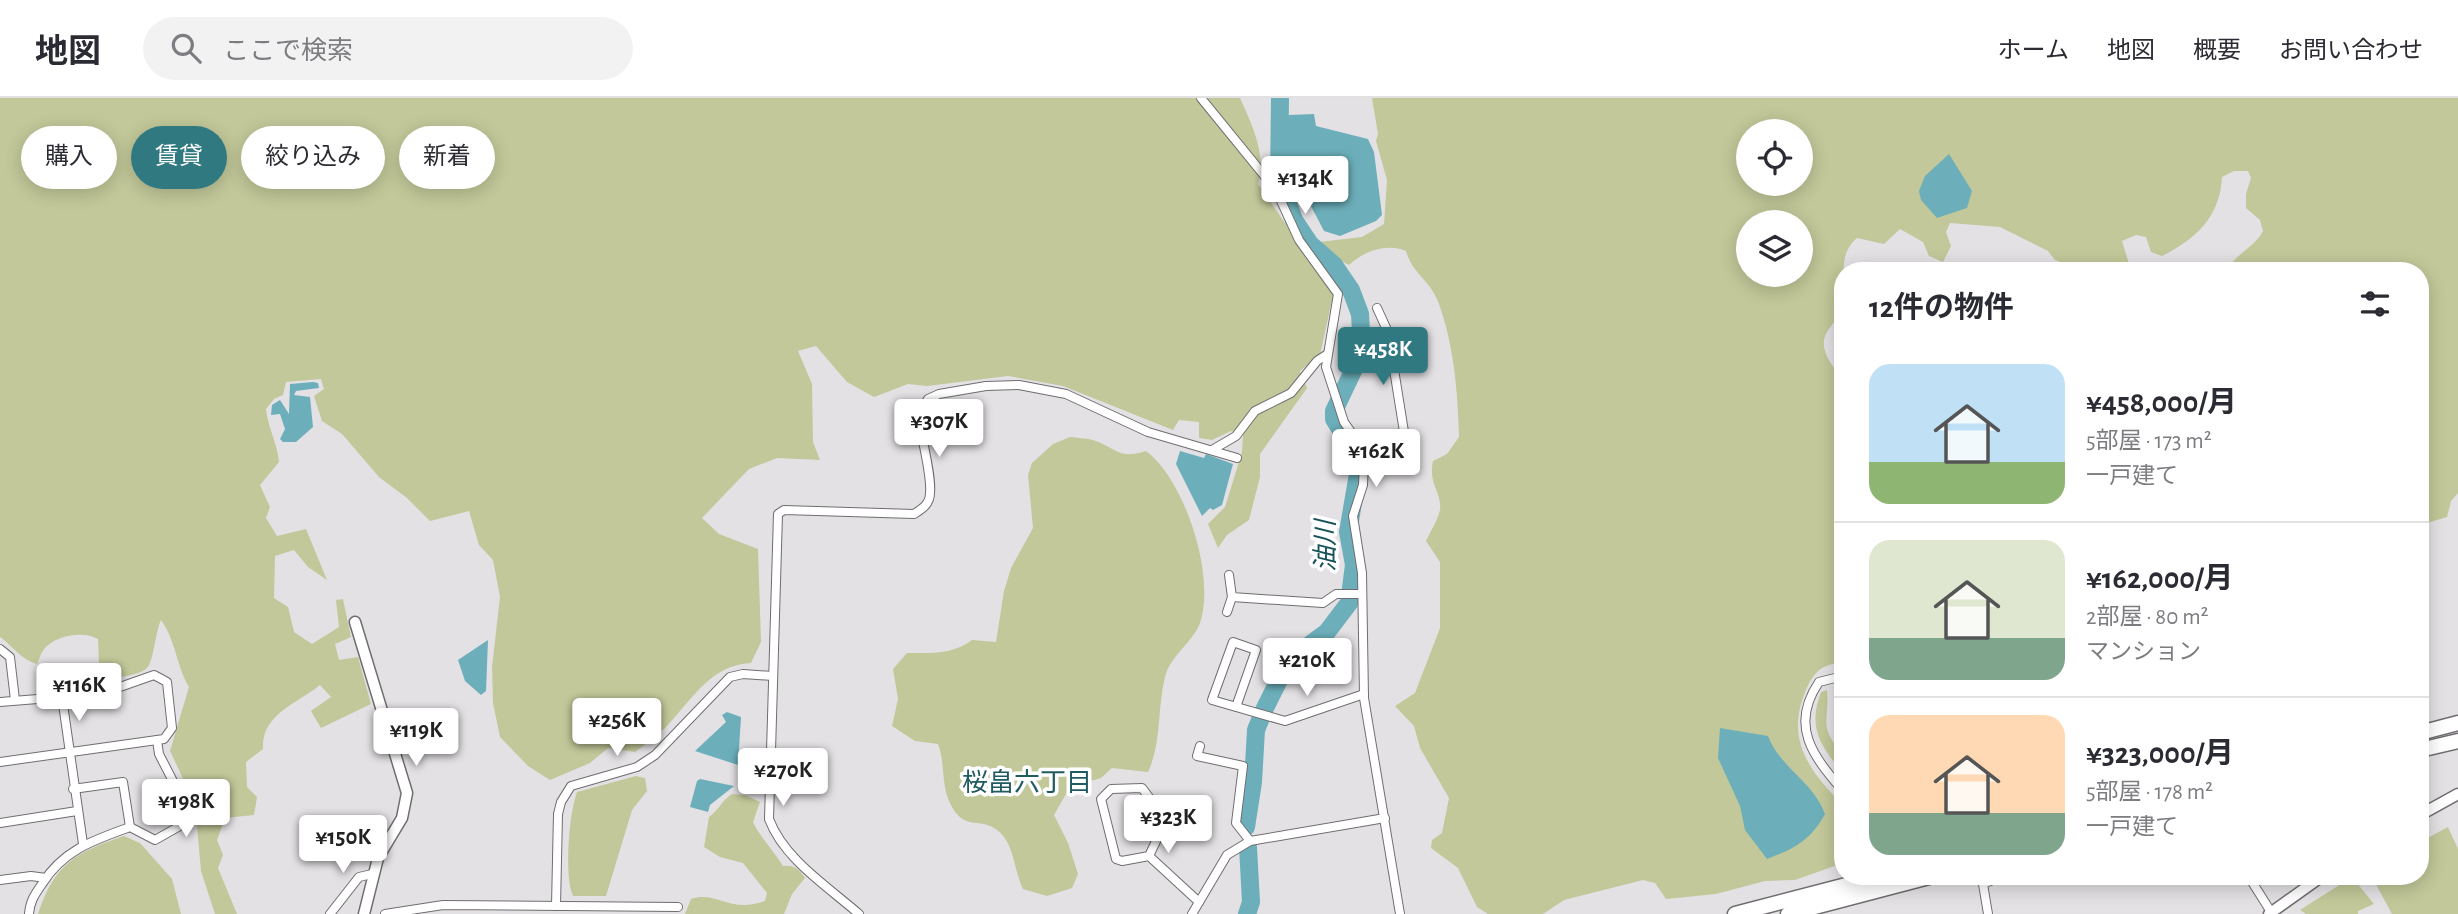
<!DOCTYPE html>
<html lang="ja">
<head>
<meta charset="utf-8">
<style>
  :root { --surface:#fff; --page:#f2f2f3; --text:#2b2b33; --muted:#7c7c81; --line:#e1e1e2; --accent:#307981 }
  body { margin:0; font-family:"Alegreya Sans","Noto Sans JP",sans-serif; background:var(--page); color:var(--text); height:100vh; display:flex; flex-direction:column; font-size:26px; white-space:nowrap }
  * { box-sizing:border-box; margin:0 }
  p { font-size:23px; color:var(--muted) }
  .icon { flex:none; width:38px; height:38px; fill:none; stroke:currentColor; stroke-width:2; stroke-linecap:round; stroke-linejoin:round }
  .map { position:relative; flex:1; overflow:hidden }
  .details { position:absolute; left:1834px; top:164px; width:595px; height:623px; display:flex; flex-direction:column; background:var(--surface); border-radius:28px; box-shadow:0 4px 18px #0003 }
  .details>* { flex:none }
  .banner { position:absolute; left:21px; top:28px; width:665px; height:63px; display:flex; gap:14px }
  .buttons { position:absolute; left:1736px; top:21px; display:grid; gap:14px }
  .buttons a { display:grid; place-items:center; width:77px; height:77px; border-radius:50%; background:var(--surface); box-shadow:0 4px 18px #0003; font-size:35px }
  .price { position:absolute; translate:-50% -60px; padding:0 16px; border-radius:7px; background:#fff; color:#222; font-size:23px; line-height:46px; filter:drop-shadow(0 2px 4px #0008) }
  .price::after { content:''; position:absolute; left:50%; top:42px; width:21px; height:16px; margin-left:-10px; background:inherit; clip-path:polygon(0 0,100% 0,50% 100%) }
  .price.active { background:var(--accent); color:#fff }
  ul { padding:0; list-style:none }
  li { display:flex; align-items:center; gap:21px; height:175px; padding:0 35px }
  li+li { border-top:2px solid var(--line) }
  li span { display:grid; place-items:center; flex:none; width:196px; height:140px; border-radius:21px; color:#555 }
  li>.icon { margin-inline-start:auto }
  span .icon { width:84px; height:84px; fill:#fffc; stroke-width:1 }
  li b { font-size:30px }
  h2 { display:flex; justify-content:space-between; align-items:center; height:84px; padding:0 35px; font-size:30px }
  .tag { padding:0 24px; border-radius:32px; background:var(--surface); box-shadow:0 4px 18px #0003; font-size:24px; line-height:63px }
  .tag.active { background:var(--accent); color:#fff }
  header { display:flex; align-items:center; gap:42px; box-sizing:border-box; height:98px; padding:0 35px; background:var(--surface); border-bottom:2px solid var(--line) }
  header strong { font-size:33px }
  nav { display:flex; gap:38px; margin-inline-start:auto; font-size:24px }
  .search { width:490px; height:63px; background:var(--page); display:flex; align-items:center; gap:18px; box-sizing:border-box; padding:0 24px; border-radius:38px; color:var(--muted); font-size:26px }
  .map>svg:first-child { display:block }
  .green { fill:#c2c899; fill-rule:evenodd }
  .water { fill:#6cafba }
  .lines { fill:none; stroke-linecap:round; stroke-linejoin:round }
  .river { stroke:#6cafba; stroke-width:18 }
  .street-casing { stroke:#706d71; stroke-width:10 }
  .secondary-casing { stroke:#706d71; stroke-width:13 }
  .highway-casing { stroke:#706d71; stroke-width:17 }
  .street { stroke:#fff; stroke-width:8 }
  .secondary { stroke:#fff; stroke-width:10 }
  .highway { stroke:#fff; stroke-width:14 }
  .labels { text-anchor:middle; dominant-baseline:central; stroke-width:7; stroke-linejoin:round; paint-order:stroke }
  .water-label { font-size:26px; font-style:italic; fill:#17515a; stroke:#fff }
  .neighbourhood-label { font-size:26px; fill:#215b62; stroke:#fff }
</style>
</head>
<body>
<header>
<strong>地図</strong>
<div class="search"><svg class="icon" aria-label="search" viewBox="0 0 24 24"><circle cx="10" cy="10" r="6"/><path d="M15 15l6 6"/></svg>ここで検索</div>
<nav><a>ホーム</a><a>地図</a><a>概要</a><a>お問い合わせ</a></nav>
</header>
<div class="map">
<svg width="2458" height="816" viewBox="0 0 2458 816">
  <rect width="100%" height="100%" fill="#e4e1e5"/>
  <g class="green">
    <path d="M0,0H1240C1252,27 1267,57 1258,86L1296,141L1340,180L1347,195L1332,202L1320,257L1300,273L1307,290L1260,356V379L1249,422L1227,437L1218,450L1208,426L1225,409L1242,354L1243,337L1231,333L1212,342L1199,340V324L1179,322L1173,332L1063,288L1008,278L927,288L908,286L874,299L847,284L816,248L798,253L812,286L813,344L820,362L777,360L749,371L702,420L719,436L758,451L761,544L751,565C710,567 692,602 665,630C656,639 645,646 635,654L608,650L590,665L550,682L528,668L500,639L493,605L492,569L500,499L493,462L479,447L469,413L430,423L407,400L379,379L342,336L322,323L314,298L324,291L321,281L286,284L283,297L274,301L266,311C268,330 277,344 279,364L260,387L270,409L266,420L277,438L306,431L327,482L308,469L294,452L275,458L274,500L288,509L294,534L312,546L339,529L336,502L343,501L351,539L335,546L339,562L358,559L371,606L321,630L311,613L331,599L320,587C296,606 261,617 263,651L246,664L247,689L257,699L254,717L225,720L217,742L223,757L218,770L237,816H215L201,773L195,706L170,653L189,589C176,567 176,543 161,522C155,534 154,565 146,571C137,578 117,579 106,582L99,567L98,541C83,532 55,538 45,550C41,554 39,562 37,566C21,562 14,549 0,539Z"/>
    <path d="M1372,0H2458V395L2451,403L2447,419L2420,427V173H2226C2235,156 2254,150 2263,133L2260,122L2246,110V96L2251,80L2248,73H2234L2222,79C2220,119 2196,141 2162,158L2151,154L2146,139L2136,137L2122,143L2130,169L2128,173H2084L2055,162L2048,153L2000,129L1950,125L1946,134L1951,148L1943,164L1929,158L1923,144L1900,131L1884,146L1857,140C1835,159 1848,184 1843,209C1840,221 1826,230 1824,242C1822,256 1834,271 1843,280V562C1836,566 1829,566 1822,570C1813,576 1808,586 1804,597C1786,643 1811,675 1843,707V765L1795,782L1765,783L1716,796L1666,801L1655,785L1643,782L1564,802L1543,816H1488L1477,809L1458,770L1431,750L1432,742L1442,735L1449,700L1420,650L1414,628L1395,608L1415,595L1440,530V464L1426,443C1430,434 1438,422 1440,412C1442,394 1428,387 1433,363L1447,356L1459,339C1458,295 1454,248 1439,206C1430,181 1413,177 1406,153C1387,145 1364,153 1349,167L1335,160L1319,144L1362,139L1384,126L1387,82L1376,43L1378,36ZM1748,33H1801V86H1748ZM1748,124H1801V177H1748Z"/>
    <path d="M1070,339C1077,340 1086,340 1093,342C1117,350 1118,362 1146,353C1185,382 1216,478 1200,525C1193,544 1170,558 1165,579C1157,611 1162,644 1148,674L1112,670L1101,680L1070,689L1054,717L1068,745L1078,776L1072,790L1047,798L1023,791C1013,771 1015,742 994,730C977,720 965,732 952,709C940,688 946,667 938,646L915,643L892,628L898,601L893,571L907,555C931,555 952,557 972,542L996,544L1004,493L1011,470L1033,430L1028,377L1032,365L1053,346Z"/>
    <path d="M1827,592C1830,622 1817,628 1843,656V675C1821,648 1807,630 1821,594Z"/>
    <path d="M636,678L645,680L647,693L632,712L606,798H573C564,778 569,715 577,694Z"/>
    <path d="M732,696L745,697L760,704L753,724C760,739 774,753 783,768C794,767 799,771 805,780L792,796L784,816H685L691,801C716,792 730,816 765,803L767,795L743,765L720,759L704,749L709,719C719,712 722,702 732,696Z"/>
    <path d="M2448,729L2458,751V816H2392L2372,779H2420V744Z"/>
    <path d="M124,738L140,745L172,781L181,816H38C54,766 76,754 124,738Z"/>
    <path d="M2352,779L2374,806L2358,813V816H2306L2300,812Z"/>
  </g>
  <g class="water">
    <path d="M1314,16L1316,28L1368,41L1374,54L1382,117L1376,123L1340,138L1324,133L1302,91L1288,78L1286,20L1289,17Z"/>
    <path d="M1949,56L1972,93L1967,110L1937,120L1921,102L1919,93L1925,78Z"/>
    <path d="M313,284L318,285L319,290L296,293L294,297L310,299L313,329L296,344H283L280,341L285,331L280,316L271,317L272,307L280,302L289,316L290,286Z"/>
    <path d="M1180,353L1204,360L1206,356L1233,366L1222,407L1213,412L1210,410L1202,418L1176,366Z"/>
    <path d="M488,542L486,593L481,597L465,583L458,562Z"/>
    <path d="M727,614L741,619L738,667L695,653L726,624L722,617Z"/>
    <path d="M1720,630L1768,638C1780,670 1813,683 1825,716C1811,742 1794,751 1767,761L1745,732L1740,708L1718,660Z"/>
    <path d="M700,681L734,688L710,707L708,714L690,709L697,683Z"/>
  </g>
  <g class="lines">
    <g class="river">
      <path d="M1246,729L1253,684L1256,632L1265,610L1289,562L1327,534L1349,505L1354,467L1348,434L1359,370L1353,352L1334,321V313L1353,273L1361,234L1360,216L1351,192L1334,167L1310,146L1294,122L1279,82L1280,0"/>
      <path d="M1247,816L1251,804L1248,749"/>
    </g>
    <defs>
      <g id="street">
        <path d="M1201,0L1276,92L1299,142L1338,196L1326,269L1344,324L1360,347L1364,365L1363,387L1353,418L1362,475L1364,600L1400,816"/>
        <path d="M1360,347L1404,346L1405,340L1388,234L1377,210"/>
        <path d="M1212,352L1236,338L1255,313L1291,295L1317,263L1326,257"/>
        <path d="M1229,477L1232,499L1323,505L1336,496H1362"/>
        <path d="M1227,514L1232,499"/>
        <path d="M0,551L10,559L15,602"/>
        <path d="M1843,578L1819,584C1789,628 1813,658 1843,693"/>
        <path d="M62,599L83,746"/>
        <path d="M0,604L100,596L154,577L167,584L172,630L164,641L157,642L0,664"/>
        <path d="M1236,609L1256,552L1233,544L1212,602L1285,623L1364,596"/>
        <path d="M1200,648L1197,658L1243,668L1236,725L1250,743"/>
        <path d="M73,691L123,684L130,729"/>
        <path d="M0,725L77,713"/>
        <path d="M1149,758L1166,722L1142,690L1111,691L1101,701L1116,761L1122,763L1149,758L1199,804"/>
        <path d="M2249,779L2271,814"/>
        <path d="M0,782L31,778L46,780"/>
        <path d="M556,808L558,716L561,704L571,688L637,669L655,657L730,579L743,576L773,578"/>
        <path d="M29,816C30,803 35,796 42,786C63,752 94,742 130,729L155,742L178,729L177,691L159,656L157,642"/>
        <path d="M330,816L359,779L372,776"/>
        <path d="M385,816L443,807L678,809"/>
        <path d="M859,816C827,788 784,761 769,721L778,416L784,412L914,416C922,411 930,406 930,395C932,377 921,338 918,318L928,301L939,296L986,288L1019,287L1066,296L1148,334L1237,360"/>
        <path d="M1192,816L1227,757L1250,743L1385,720"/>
        <path d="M1988,816L1983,786L2000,779"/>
      </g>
      <g id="secondary">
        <path d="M355,524L407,695L402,720L378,760L364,816"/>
        <path d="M2420,717L2458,696"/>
        <path d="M2269,816L2321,779"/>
      </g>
      <g id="highway">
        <path d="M2420,635L2458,625"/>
        <path d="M2420,652L2458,643"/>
        <path d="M1735,816L1877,779"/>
        <path d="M1788,816L1929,779"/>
      </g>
    </defs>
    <use href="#street" class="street-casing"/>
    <use href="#secondary" class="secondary-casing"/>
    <use href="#highway" class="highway-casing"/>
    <use href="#street" class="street"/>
    <use href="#secondary" class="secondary"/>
    <use href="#highway" class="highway"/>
  </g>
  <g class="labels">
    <g class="water-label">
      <text transform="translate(1326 448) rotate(-90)">油川</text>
    </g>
    <g class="neighbourhood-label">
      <text x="1027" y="685">桜畠六丁目</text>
    </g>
  </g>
</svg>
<div class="buttons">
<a><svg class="icon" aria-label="locate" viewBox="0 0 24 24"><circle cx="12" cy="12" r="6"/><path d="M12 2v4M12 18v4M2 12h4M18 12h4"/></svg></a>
<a><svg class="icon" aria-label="layers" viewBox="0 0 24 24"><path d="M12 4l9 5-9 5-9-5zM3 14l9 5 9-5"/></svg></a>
</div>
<b class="price" style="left:1305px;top:118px">¥134K</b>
<b class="price active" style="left:1383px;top:289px">¥458K</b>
<b class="price" style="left:939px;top:361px">¥307K</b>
<b class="price" style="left:1376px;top:391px">¥162K</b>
<b class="price" style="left:1307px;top:600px">¥210K</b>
<b class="price" style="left:79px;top:625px">¥116K</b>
<b class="price" style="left:617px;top:660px">¥256K</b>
<b class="price" style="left:416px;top:670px">¥119K</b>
<b class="price" style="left:783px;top:710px">¥270K</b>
<b class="price" style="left:186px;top:741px">¥198K</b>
<b class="price" style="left:1168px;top:757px">¥323K</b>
<b class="price" style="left:343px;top:777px">¥150K</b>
<div class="banner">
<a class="tag">購入</a>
<a class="tag active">賃貸</a>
<a class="tag">絞り込み</a>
<a class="tag">新着</a>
</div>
<section class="details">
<h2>12件の物件<svg class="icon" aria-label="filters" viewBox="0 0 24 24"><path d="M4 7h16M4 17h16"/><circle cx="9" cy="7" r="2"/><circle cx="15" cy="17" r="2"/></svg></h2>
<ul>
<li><span style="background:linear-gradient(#bfe0f5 70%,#8fb573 0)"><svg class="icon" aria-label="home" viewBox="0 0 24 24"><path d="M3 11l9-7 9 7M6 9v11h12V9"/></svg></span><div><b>¥458,000/月</b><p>5部屋 · 173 m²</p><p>一戸建て</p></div></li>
<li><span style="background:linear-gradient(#dfe7d0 70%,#7fa58c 0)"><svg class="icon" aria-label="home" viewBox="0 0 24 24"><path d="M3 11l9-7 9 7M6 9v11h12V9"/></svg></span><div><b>¥162,000/月</b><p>2部屋 · 80 m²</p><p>マンション</p></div></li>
<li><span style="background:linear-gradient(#ffd9b3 70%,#7fa58c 0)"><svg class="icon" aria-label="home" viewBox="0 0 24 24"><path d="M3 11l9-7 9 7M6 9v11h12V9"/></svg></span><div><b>¥323,000/月</b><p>5部屋 · 178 m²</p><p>一戸建て</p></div></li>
</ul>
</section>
</div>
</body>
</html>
